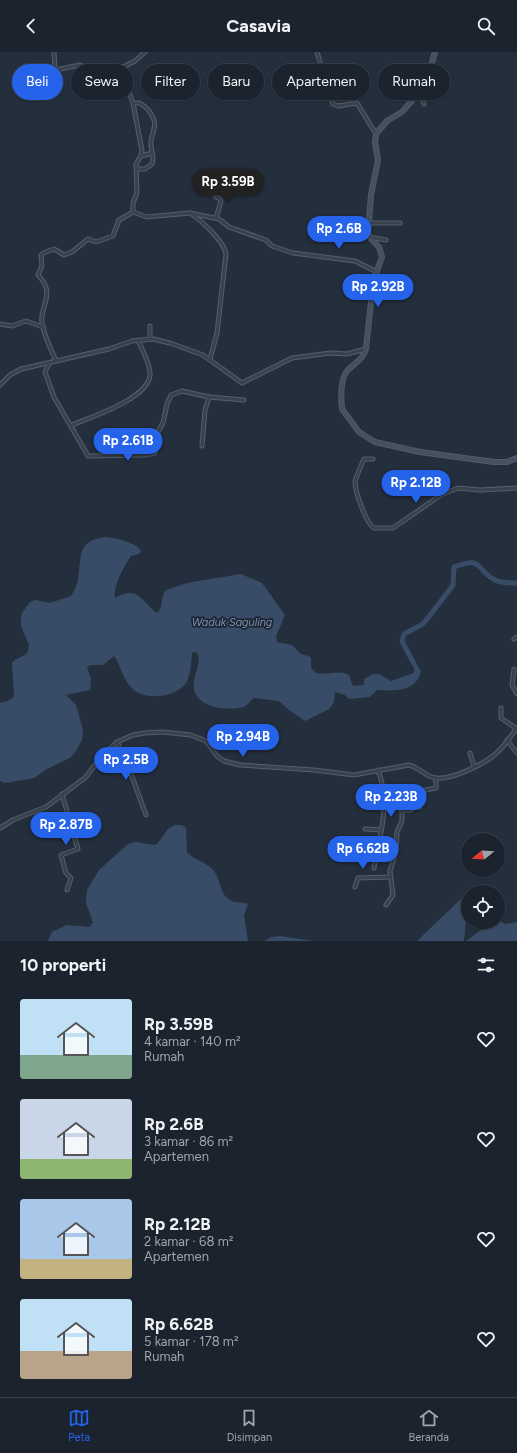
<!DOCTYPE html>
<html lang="id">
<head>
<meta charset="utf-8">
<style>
  :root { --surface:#1b232e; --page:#282f3a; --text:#f1f3f6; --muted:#a0a4aa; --line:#39404a; --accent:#2563eb }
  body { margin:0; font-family:Figtree,sans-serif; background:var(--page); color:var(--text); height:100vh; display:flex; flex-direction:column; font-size:15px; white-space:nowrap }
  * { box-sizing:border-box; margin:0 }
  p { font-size:13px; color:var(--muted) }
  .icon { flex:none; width:22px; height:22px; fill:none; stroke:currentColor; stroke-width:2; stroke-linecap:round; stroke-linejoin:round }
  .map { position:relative; height:889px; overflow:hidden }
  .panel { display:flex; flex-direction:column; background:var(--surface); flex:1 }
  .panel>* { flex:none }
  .banner { position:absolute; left:12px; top:12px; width:493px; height:36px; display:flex; gap:8px }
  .needle { width:26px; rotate:252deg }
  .tools { position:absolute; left:461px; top:781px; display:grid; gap:8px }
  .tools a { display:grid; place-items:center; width:44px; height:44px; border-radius:50%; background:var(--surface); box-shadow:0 1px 3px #0004,0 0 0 1px var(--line); font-size:20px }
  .price { position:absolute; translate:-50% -34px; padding:0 9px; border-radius:14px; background:var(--accent); color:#fff; font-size:13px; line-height:26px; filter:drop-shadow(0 1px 2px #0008) }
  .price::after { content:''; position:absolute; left:50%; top:24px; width:12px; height:9px; margin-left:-6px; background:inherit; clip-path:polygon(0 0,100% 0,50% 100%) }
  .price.active { background:#222; color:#fff }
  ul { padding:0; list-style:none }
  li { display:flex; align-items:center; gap:12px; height:100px; padding:0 20px }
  li span { display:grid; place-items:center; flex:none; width:112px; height:80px; border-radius:4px; color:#555 }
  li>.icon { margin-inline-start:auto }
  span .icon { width:48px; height:48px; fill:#fffc; stroke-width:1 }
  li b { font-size:17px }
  h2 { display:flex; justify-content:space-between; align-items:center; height:48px; padding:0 20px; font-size:17px }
  .pill { padding:0 14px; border-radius:18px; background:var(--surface); box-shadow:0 1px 3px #0004,0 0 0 1px var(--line); font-size:14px; line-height:36px }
  .pill.active { background:var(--accent); color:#fff }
  header { display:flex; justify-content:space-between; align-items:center; height:52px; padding:0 20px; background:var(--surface); font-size:18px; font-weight:700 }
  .menu { display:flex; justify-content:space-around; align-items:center; height:56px; border-top:1px solid var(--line); background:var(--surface); font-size:11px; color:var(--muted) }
  .menu a { display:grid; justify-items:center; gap:2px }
  .menu .active { color:var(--accent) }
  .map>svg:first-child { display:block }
  .water { fill:#394c67 }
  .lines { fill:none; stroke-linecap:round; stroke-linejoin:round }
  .river { stroke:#394c67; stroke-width:5 }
  .street-casing { stroke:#565f6c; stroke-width:5 }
  .secondary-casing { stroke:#565f6c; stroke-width:6 }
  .street { stroke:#38414e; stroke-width:3 }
  .secondary { stroke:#465061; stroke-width:4.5 }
  .labels { text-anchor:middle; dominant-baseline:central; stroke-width:3.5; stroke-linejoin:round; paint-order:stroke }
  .water-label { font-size:11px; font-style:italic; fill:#7c92b1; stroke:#1d2633 }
</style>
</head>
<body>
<header><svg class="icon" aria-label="back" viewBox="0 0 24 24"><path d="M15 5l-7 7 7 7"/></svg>Casavia<svg class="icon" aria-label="search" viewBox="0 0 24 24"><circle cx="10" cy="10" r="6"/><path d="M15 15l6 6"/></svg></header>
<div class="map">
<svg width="517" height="889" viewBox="0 0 517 889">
  <rect width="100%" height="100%" fill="#242f3e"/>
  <g class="water">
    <path d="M106,485C116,486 136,490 141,499L139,502L131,504C125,512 112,537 115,546C139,532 141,550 157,561C164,555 160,545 166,538L187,531L241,522L262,531L285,563L276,584L277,590L292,593L301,602L311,605V616L316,621C328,624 337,617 349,623L352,632L354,634L364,633V627L373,622H379L391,629L414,621V616L409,607L412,605L421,619C417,640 394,639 377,638L370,645L349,647L345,643L335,640L334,650L329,657L305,669L289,658L279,649L254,646C250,648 248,654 243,655C227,659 198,656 194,637C191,626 204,609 196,600L192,601C191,610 191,620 187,629C179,645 147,649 134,638C122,628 121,613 114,604L103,613H90L87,616L91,626L90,638L66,643L76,653L83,678L82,688L76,699L70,706L47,717L34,726L5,731L0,729V651L8,649L14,645L12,611C16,605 25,606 28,599L29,593L21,574V567L22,561L30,550L36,548L50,551L71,544C89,521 66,489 106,485Z"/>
    <path d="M175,773H182L186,776L187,800C194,808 204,809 211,816C222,825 218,841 230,848C236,852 242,849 248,852L244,863L248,889H48L52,880L67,873L90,875L93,870L86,851L87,838L99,818L128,792L135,790L154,793L157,792L168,777Z"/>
    <path d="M465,843H468L464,889H417Z"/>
    <path d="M498,868L505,872L517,870V889H466L492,870H498Z"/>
    <path d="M280,884L313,889H264L271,885Z"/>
  </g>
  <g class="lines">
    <path class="river" d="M413,610L402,589L404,582L423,572L448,540L453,533L454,515C485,504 474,517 495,528C501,531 510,531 517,531"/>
    <defs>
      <g id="street">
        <path d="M54,0L55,18L80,13L97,21L123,15"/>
        <path d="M317,0L333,52L338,54L357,51L376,82"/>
        <path d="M48,20L55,18"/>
        <path d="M409,34L415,46"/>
        <path d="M420,40L424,52"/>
        <path d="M133,51H139C148,55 157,67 154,77C153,83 150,87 151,93C151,100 155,105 152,112L145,117H137"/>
        <path d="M141,104L152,101"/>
        <path d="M216,145L220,147L221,149L216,166"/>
        <path d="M133,160V151L137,141L136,112L141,104L142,99L133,51L126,32L123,15L135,9L145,0"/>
        <path d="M190,161L219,167L229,175L266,188L272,194L293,201L355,209L377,220"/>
        <path d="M369,171H400"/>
        <path d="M369,185L386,188"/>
        <path d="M0,272L12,274L26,269L43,275"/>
        <path d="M150,274V287"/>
        <path d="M56,309C51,297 44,284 42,271C39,255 57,242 38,223L42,214L41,203L43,201L54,197L64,203L72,200L88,187L96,190L113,184L119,168L133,160L147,165L190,161C201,168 224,189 226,202L217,281L210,307"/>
        <path d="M49,312L45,320L54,345L88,404L146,403L155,401V385L163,371L167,352L171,343L182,339L209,345L205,358L202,394"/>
        <path d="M0,333L10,323L21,317L109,297L132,289L153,287L170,291L203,303L242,331L292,306L331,301L347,302L366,297"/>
        <path d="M209,345L244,348"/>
        <path d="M72,373C91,365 148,347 150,323C151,313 142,298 138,288"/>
        <path d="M373,407H364C362,411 355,428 355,430C355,440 366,471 374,476H393L441,443L458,436L480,438L517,436"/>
        <path d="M514,587L517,585"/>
        <path d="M514,617L512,633L517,642"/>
        <path d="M501,656V666L517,677"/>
        <path d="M507,688L517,701"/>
        <path d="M117,690L126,708L146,763"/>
        <path d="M470,701L474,714"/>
        <path d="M62,742L78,797L61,803L66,821L71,826L67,838"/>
        <path d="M0,776L13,768L46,755L86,725L101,705L117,690L133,683L144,681L163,680L191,683L206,689L217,704L224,709L240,713L314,718L354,723L409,713C419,715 425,725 436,726C451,728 482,713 493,704C503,697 510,685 517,676"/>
        <path d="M365,777L381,778"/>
        <path d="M374,816C380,783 391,751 378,718"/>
        <path d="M355,835L358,826L390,825"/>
        <path d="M386,853L393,843L390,819L396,799L397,780L402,769V758H411L413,755H420L421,739L436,736V726"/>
      </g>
      <path id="secondary" d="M435,0L429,21L422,37L402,60L387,69L376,82L375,90L378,108L371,143L368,181L371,187L379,195L382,205L373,230L366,297C363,308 354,311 347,319C340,327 341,346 342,357L359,380L375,390L420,400L494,410H507L517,406"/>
    </defs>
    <use href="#street" class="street-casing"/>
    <use href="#secondary" class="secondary-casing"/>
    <use href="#street" class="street"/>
    <use href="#secondary" class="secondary"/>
  </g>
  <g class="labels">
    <g class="water-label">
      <text x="232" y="570">Waduk Saguling</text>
    </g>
  </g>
</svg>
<div class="tools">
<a><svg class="needle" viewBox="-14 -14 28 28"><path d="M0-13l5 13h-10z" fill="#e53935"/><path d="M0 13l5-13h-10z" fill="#a0a4aa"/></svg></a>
<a><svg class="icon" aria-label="locate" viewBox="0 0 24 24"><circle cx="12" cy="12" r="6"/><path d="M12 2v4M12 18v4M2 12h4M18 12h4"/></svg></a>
</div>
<b class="price active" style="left:228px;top:151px">Rp 3.59B</b>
<b class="price" style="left:339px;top:198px">Rp 2.6B</b>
<b class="price" style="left:378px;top:256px">Rp 2.92B</b>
<b class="price" style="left:128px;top:410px">Rp 2.61B</b>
<b class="price" style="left:416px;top:452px">Rp 2.12B</b>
<b class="price" style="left:243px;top:706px">Rp 2.94B</b>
<b class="price" style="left:126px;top:729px">Rp 2.5B</b>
<b class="price" style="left:391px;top:766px">Rp 2.23B</b>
<b class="price" style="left:66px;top:794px">Rp 2.87B</b>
<b class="price" style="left:363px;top:818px">Rp 6.62B</b>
<div class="banner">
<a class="pill active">Beli</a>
<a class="pill">Sewa</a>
<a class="pill">Filter</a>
<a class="pill">Baru</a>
<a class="pill">Apartemen</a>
<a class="pill">Rumah</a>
</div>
</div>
<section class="panel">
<h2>10 properti<svg class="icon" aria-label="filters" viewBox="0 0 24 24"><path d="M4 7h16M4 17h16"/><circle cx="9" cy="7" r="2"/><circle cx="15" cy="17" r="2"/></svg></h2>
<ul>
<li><span style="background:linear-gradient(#bfe0f5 70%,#7fa58c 0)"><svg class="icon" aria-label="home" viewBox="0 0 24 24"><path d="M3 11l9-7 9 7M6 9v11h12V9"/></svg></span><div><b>Rp 3.59B</b><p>4 kamar · 140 m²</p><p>Rumah</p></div><svg class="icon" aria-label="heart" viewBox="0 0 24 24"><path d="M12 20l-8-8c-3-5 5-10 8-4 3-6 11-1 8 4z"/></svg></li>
<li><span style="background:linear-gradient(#c9d6e8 75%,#8fb573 0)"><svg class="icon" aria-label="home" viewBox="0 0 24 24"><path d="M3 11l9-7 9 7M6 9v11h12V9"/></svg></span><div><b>Rp 2.6B</b><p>3 kamar · 86 m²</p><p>Apartemen</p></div><svg class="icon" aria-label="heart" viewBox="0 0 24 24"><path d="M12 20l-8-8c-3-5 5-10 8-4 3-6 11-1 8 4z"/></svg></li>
<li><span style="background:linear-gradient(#a9c7e8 75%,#c2b280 0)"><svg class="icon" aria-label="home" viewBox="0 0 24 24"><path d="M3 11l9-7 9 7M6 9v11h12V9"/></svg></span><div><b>Rp 2.12B</b><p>2 kamar · 68 m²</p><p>Apartemen</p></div><svg class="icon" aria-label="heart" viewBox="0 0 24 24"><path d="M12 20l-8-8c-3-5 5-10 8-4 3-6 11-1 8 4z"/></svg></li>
<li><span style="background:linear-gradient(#bfe0f5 65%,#b9a48a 0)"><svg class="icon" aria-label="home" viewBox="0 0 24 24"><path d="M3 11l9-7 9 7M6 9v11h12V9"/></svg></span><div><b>Rp 6.62B</b><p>5 kamar · 178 m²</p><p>Rumah</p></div><svg class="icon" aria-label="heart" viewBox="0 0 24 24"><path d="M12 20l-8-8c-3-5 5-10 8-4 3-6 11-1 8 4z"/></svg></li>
</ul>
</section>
<nav class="menu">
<a class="active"><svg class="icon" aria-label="map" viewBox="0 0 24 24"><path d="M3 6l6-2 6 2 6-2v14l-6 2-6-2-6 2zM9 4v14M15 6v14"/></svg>Peta</a>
<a><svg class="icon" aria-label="saved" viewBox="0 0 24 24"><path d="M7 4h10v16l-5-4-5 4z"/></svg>Disimpan</a>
<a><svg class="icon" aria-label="home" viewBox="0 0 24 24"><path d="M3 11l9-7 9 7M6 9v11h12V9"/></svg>Beranda</a>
</nav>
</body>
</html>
